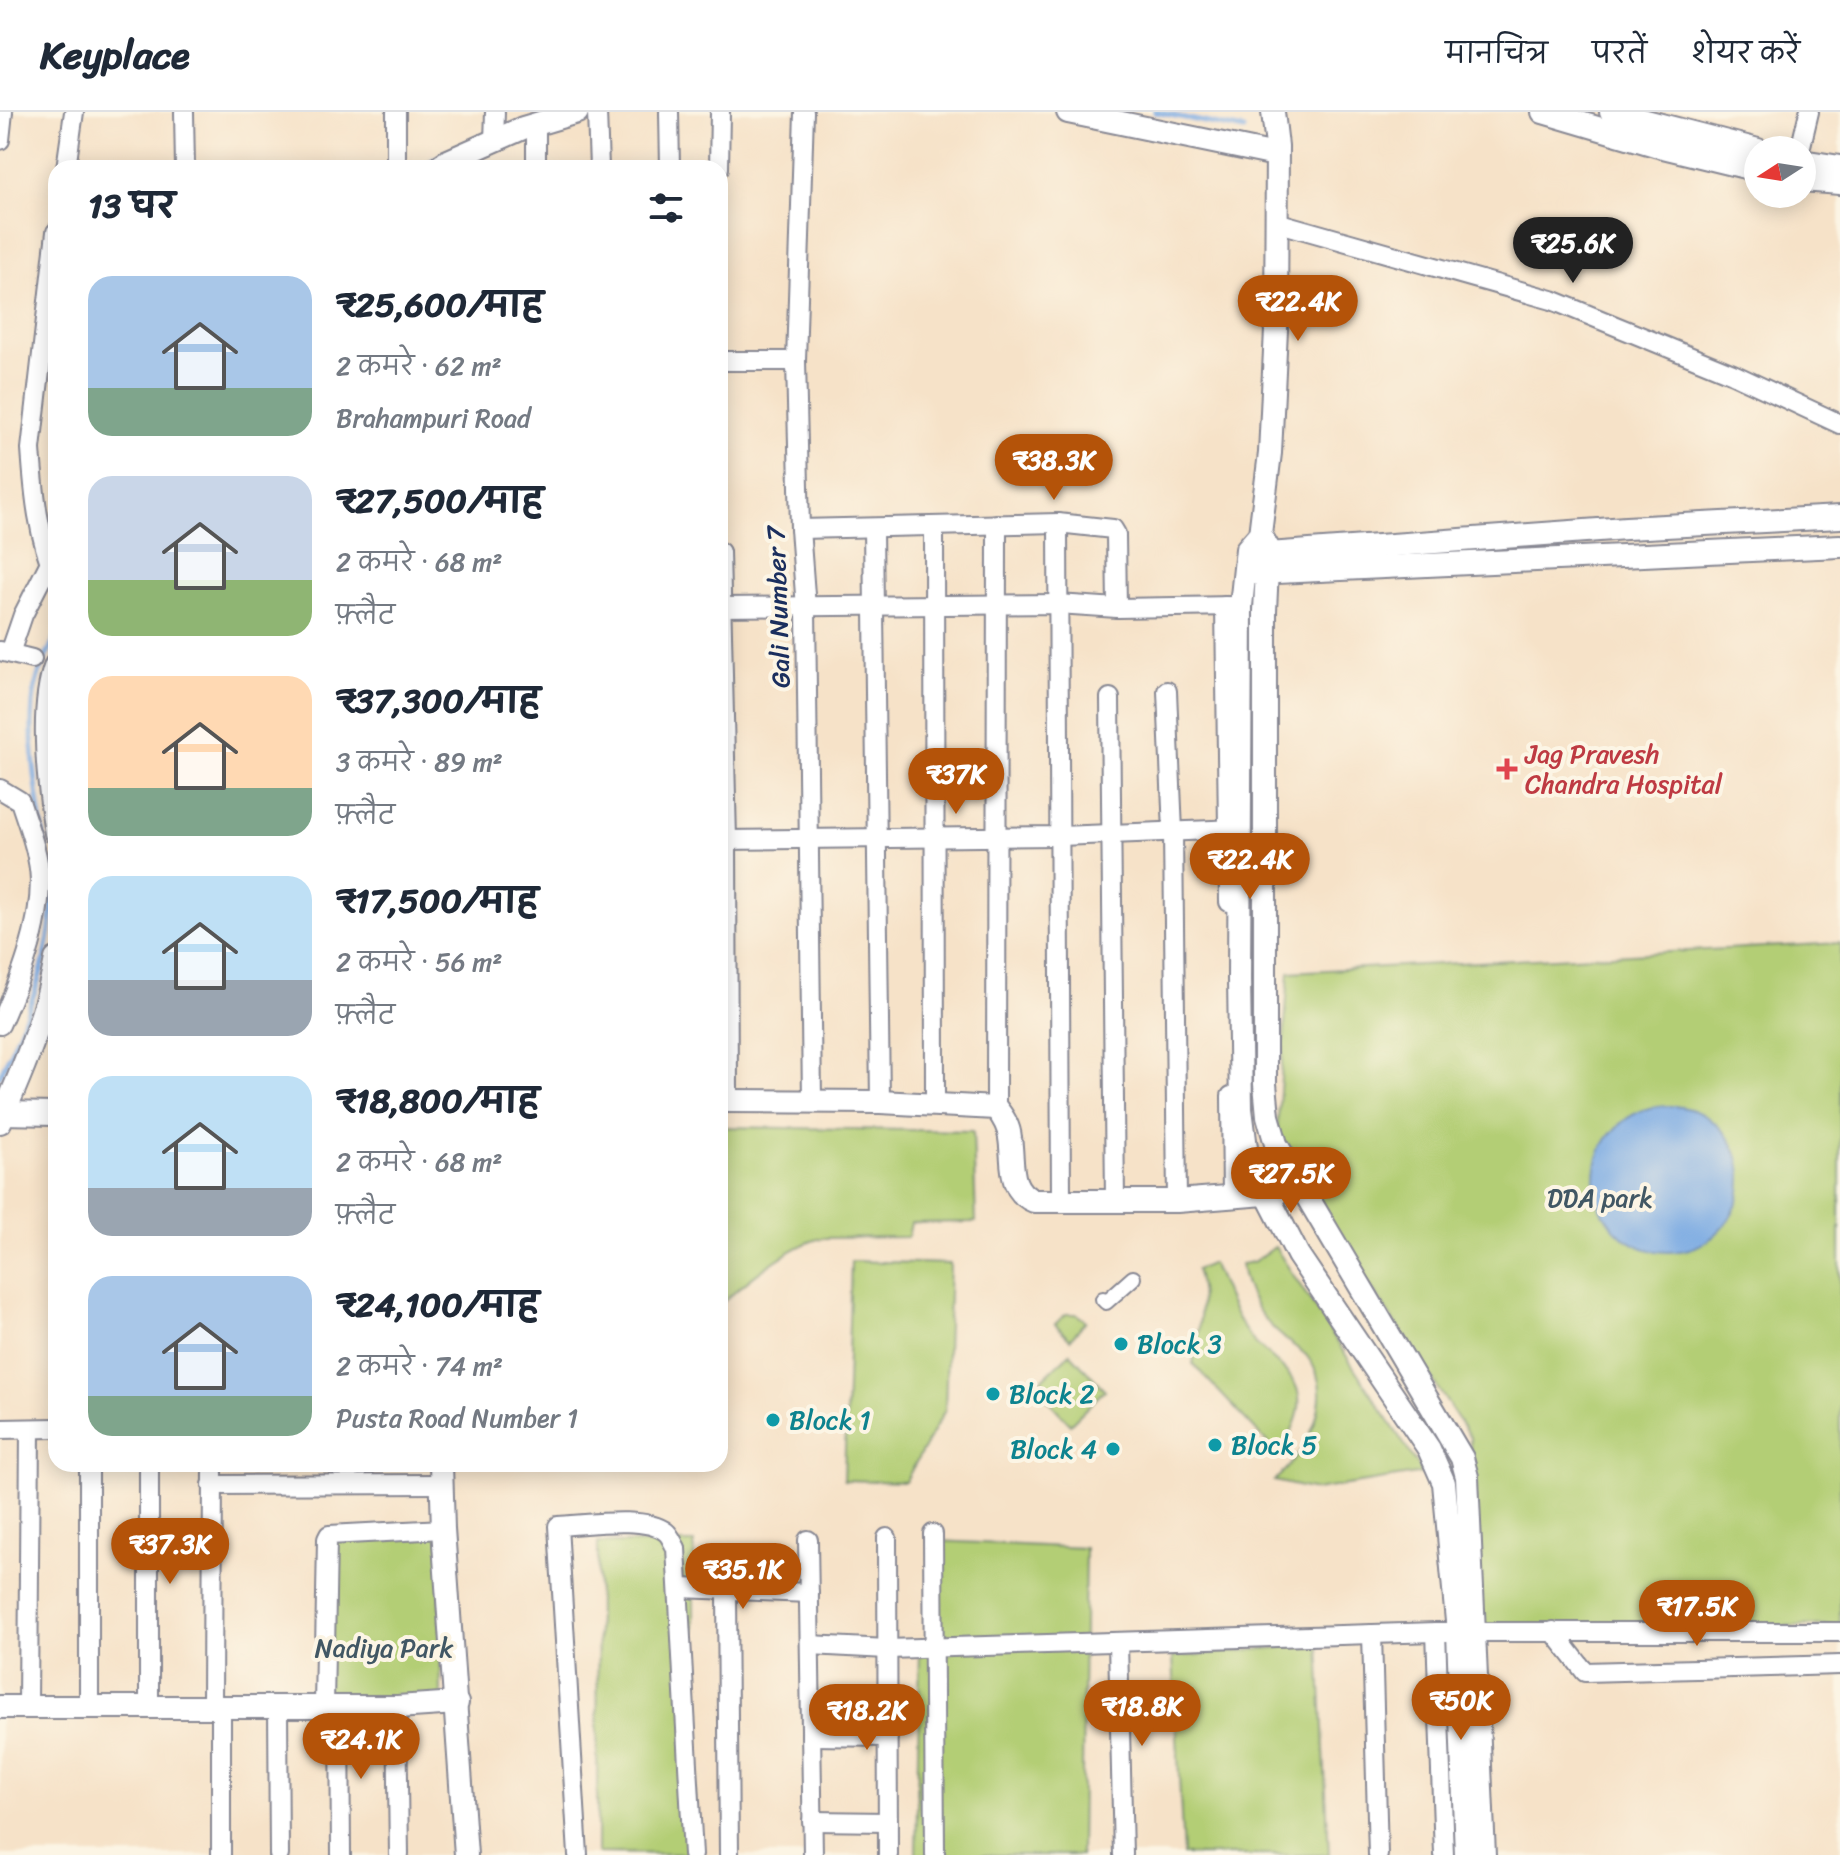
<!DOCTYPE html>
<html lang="hi">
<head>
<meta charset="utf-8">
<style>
  :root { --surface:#fff; --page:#f6f6f7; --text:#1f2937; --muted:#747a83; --line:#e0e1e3; --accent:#b45309 }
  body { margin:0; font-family:Sriracha,"Playpen Sans Deva",sans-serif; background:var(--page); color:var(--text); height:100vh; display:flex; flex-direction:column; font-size:30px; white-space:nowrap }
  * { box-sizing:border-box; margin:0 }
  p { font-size:26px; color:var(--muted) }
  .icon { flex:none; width:44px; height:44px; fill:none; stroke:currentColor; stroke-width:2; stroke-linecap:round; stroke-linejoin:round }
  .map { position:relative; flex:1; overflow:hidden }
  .details { position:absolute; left:48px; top:48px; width:680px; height:1312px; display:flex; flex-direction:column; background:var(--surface); border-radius:24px; box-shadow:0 4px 20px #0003 }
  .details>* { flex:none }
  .needle { width:52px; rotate:258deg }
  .fabs { position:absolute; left:1744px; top:24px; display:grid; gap:16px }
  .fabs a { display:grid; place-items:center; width:72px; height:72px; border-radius:50%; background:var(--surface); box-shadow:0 4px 20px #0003; font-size:40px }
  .price { position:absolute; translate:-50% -68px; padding:0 18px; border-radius:28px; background:var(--accent); color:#fff; font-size:26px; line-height:52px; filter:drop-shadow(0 2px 4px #0008) }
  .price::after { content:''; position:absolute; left:50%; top:48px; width:24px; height:18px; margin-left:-12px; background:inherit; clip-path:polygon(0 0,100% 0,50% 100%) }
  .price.selected { background:#222; color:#fff }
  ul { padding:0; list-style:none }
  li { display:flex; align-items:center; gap:24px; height:200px; padding:0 40px }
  li span { display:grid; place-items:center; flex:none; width:224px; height:160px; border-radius:24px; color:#555 }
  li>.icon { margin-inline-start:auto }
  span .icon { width:96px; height:96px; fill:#fffc; stroke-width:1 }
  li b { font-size:34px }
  h2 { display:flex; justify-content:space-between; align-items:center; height:96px; padding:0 40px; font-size:34px }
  header { display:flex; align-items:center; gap:48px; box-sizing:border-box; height:112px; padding:0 40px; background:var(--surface); border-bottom:2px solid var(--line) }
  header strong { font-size:38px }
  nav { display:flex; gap:44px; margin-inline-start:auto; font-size:28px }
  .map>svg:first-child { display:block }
  .green { fill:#b3ce74; stroke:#677e69; stroke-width:2 }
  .water { fill:#78a9e3; stroke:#4a6ca0; stroke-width:2 }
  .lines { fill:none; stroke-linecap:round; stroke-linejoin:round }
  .stream { stroke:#78a9e3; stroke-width:5 }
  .pedestrian-casing { stroke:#888893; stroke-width:18 }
  .minor-casing { stroke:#888893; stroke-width:22 }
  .tertiary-casing { stroke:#888893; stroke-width:26 }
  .pedestrian { stroke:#fff; stroke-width:14 }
  .minor { stroke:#fff; stroke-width:18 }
  .tertiary { stroke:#fff; stroke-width:22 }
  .health-dot { fill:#e0444e; stroke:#fcf5e5; stroke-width:3 }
  .culture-dot { fill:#0f9aa8; stroke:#fcf5e5; stroke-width:3 }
  .labels { text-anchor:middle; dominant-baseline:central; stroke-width:8; stroke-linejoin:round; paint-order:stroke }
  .street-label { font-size:26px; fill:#1b2f5e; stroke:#fcf5e5 }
  .health-label { font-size:26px; fill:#be3a42; stroke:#fcf5e5; text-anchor:start }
  .park-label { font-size:26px; fill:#415764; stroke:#fcf5e5 }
  .culture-label { font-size:26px; fill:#0d838f; stroke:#fcf5e5; text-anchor:start }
</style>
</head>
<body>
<header>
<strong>Keyplace</strong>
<nav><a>मानचित्र</a><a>परतें</a><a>शेयर करें</a></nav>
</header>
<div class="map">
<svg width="1840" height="1743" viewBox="0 0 1840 1743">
  <rect width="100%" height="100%" fill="#fcf5e5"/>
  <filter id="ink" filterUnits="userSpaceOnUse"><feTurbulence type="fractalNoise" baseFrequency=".0125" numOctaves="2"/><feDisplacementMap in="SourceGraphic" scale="16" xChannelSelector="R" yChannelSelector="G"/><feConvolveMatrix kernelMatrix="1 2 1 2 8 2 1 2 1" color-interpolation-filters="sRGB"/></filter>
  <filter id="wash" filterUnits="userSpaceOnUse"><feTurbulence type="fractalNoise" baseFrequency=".006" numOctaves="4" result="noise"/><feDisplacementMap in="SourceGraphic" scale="32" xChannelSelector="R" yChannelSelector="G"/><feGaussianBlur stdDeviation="1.8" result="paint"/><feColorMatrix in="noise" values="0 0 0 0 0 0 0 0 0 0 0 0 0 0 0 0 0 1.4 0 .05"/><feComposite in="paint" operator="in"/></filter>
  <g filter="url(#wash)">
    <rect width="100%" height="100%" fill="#f6e2c8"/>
    <g class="green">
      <path d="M1840,831V1513L1472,1520L1470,1325L1276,1032L1289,860Z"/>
      <path d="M720,1015L973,1019L976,1110L911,1111L908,1125L822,1126C790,1133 744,1171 720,1193Z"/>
      <path d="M1275,1135L1423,1361L1315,1378L1274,1369C1306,1340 1339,1285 1307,1244C1300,1237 1290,1232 1283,1225C1260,1207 1245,1181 1241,1152L1253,1150Z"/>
      <path d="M851,1149L950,1152L945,1298L905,1370L844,1368Z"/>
      <path d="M1212,1151C1223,1174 1233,1204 1249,1224C1272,1253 1313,1265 1295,1311C1289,1326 1283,1336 1271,1346L1263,1338L1268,1331L1193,1252C1198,1224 1206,1185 1196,1158Z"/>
      <path d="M1066,1202H1076L1086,1209L1070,1227L1055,1212Z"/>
      <path d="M1070,1241L1105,1278L1070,1312L1035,1274Z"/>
      <path d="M336,1421L440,1423L441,1591L324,1594Z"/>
      <path d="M937,1429L1085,1436L1081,1743H916L920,1536L1069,1530L936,1522Z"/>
      <path d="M598,1431H694V1742L597,1741Z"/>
      <path d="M1319,1532L1329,1743H1183L1173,1545Z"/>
    </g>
    <circle class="water" cx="1668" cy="1067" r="73"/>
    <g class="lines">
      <g class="stream">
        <path d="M1155,0L1244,18"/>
        <path d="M422,56L434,47"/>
        <path d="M0,964C26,906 53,847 52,783C52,769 48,755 46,741C39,691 26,626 35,576C39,557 47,542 56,525"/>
      </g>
    </g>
  </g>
  <g filter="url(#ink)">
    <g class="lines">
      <defs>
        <path id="pedestrian" d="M1103,1187L1106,1190L1133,1166"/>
        <g id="minor">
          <path d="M184,0L185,56"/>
          <path d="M597,0L599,56"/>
          <path d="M669,0L670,56"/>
          <path d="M804,0L796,249L800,417L806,496L812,989"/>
          <path d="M0,28L3,0"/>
          <path d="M494,29L495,0"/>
          <path d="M1800,38L1809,0"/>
          <path d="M66,56L74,0"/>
          <path d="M396,56V0"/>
          <path d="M536,56V12"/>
          <path d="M719,56L720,0"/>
          <path d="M1276,110L1552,188L1733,262L1840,312"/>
          <path d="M56,120L31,337C34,380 38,426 56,466"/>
          <path d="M720,249H796"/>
          <path d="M1058,411L1061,1090"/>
          <path d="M934,414L935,994"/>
          <path d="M873,416L880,990"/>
          <path d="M800,417L1058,411L1113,417L1116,422L1117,496L1234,494"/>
          <path d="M720,440L727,728L728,989"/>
          <path d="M1225,494L1229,790"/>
          <path d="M720,495L1058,492L1117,496"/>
          <path d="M0,539L32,547"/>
          <path d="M10,541L23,503L50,450"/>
          <path d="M1167,579L1173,720L1177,1089"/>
          <path d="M1110,586L1115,1090"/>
          <path d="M0,677L20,689C28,714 39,741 40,768C40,818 20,868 0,913"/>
          <path d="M720,728L1060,724L1238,717"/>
          <path d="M1231,984L1232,1085"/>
          <path d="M996,996L997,412"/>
          <path d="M0,1317L56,1316"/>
          <path d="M89,1352V1595"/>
          <path d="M149,1352V1596"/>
          <path d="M212,1373L442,1372"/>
          <path d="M933,1422L935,1743"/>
          <path d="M887,1426L888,1743"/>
          <path d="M808,1428L813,1743"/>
          <path d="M679,1476L809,1481"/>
          <path d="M727,1478L729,1743"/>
          <path d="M1553,1519L1585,1560L1840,1553"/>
          <path d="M1436,1520L1444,1743"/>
          <path d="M1372,1522L1378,1743"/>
          <path d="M1118,1530L1123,1743"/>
          <path d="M810,1533L887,1537L1436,1520H1840"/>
          <path d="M278,1594L279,1743"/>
          <path d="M324,1594L327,1427L329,1423L443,1417"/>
          <path d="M28,1595L30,1317"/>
          <path d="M340,1595L341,1743"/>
          <path d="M397,1595L399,1743"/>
          <path d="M212,1596L213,1352"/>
          <path d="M811,1624L888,1625"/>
          <path d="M812,1709L888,1710"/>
          <path d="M221,1743V1596"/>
          <path d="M578,1743L558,1414C585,1413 645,1403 666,1420C670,1423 673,1431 676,1436L693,1743"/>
        </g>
        <g id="tertiary">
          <path d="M1068,0L1276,43"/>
          <path d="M1273,0L1277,34L1276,218L1270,341L1260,422L1247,437L1241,494L1239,867L1241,997L1247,1044L1298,1143L1429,1337L1444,1371L1458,1520L1466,1743"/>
          <path d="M1543,0L1655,33L1758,58"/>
          <path d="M1611,0L1758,38"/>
          <path d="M1802,49L1840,55"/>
          <path d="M438,56L446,50L523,16L577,0"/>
          <path d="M1802,68L1840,71"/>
          <path d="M1260,422L1268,436L1265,499V972L1268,1004L1276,1032L1462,1346L1467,1365L1484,1743"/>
          <path d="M1256,443L1626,416L1840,405"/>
          <path d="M1254,461L1840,434"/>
          <path d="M56,553C39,596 49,675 56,721"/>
          <path d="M720,989L880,990L996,996C1003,1005 1009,1014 1010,1026C1014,1050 1007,1078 1034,1089H1177L1277,1081"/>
          <path d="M0,1001L56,1002"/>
          <path d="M0,1010C23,957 46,903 56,847"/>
          <path d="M441,1352L443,1417L466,1743"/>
          <path d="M0,1595H397L457,1591"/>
        </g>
      </defs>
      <use href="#pedestrian" class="pedestrian-casing"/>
      <use href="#minor" class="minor-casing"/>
      <use href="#tertiary" class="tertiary-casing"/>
      <use href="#pedestrian" class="pedestrian"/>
      <use href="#minor" class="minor"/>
      <use href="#tertiary" class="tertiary"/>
    </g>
  </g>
  <path class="health-dot" d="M1503 645h8v8h8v8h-8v8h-8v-8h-8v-8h8z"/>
  <g class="culture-dot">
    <circle cx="1121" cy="1232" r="8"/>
    <circle cx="993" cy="1282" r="8"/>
    <circle cx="773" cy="1308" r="8"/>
    <circle cx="1215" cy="1333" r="8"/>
    <circle cx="1113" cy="1337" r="8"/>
  </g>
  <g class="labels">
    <g class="street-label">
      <text transform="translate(778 495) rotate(-92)">Gali Number 7</text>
    </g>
    <g class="health-label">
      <text x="1525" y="642">Jag Pravesh<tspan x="1525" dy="30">Chandra Hospital</tspan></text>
    </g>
    <g class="park-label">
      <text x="1600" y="1086">DDA park</text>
      <text x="384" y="1536">Nadiya Park</text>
    </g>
    <g class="culture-label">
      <text x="1137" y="1232">Block 3</text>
      <text x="1009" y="1282">Block 2</text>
      <text x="789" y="1308">Block 1</text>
      <text x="1231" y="1333">Block 5</text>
      <text x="1097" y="1337" text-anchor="end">Block 4</text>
    </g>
  </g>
</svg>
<div class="fabs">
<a><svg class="needle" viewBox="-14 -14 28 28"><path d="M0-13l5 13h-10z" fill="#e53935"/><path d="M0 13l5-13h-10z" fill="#747a83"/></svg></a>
</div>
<b class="price selected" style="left:1573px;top:173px">₹25.6K</b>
<b class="price" style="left:1298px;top:231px">₹22.4K</b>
<b class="price" style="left:1054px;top:390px">₹38.3K</b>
<b class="price" style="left:956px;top:704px">₹37K</b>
<b class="price" style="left:1250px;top:789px">₹22.4K</b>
<b class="price" style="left:1291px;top:1103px">₹27.5K</b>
<b class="price" style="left:170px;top:1474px">₹37.3K</b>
<b class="price" style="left:743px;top:1499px">₹35.1K</b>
<b class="price" style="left:1697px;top:1536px">₹17.5K</b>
<b class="price" style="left:1461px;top:1630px">₹50K</b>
<b class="price" style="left:1142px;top:1636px">₹18.8K</b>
<b class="price" style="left:867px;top:1640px">₹18.2K</b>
<b class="price" style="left:361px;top:1669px">₹24.1K</b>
<section class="details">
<h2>13 घर<svg class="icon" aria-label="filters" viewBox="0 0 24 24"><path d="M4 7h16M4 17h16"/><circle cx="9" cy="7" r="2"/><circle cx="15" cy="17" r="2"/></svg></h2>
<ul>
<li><span style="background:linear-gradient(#a9c7e8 70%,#7fa58c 0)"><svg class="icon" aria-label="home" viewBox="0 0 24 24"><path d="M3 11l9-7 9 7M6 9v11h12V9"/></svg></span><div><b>₹25,600/माह</b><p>2 कमरे · 62 m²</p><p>Brahampuri Road</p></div></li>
<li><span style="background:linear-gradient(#c9d6e8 65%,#8fb573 0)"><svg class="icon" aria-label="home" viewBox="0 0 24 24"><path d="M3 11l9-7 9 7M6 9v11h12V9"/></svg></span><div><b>₹27,500/माह</b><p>2 कमरे · 68 m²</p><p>फ़्लैट</p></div></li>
<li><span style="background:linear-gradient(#ffd9b3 70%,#7fa58c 0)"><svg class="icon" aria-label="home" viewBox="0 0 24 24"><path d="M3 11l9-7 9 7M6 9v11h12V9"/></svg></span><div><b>₹37,300/माह</b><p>3 कमरे · 89 m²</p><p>फ़्लैट</p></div></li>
<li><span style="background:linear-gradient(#bfe0f5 65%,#9aa5b1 0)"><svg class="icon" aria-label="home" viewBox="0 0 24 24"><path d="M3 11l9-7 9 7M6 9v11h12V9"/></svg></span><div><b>₹17,500/माह</b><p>2 कमरे · 56 m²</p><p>फ़्लैट</p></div></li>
<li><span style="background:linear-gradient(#bfe0f5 70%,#9aa5b1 0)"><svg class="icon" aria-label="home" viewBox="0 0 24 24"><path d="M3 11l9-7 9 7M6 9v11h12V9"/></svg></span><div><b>₹18,800/माह</b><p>2 कमरे · 68 m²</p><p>फ़्लैट</p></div></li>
<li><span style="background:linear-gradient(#a9c7e8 75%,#7fa58c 0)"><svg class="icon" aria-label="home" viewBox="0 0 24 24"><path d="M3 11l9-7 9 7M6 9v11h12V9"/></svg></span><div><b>₹24,100/माह</b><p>2 कमरे · 74 m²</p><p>Pusta Road Number 1</p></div></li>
</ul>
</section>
</div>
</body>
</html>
